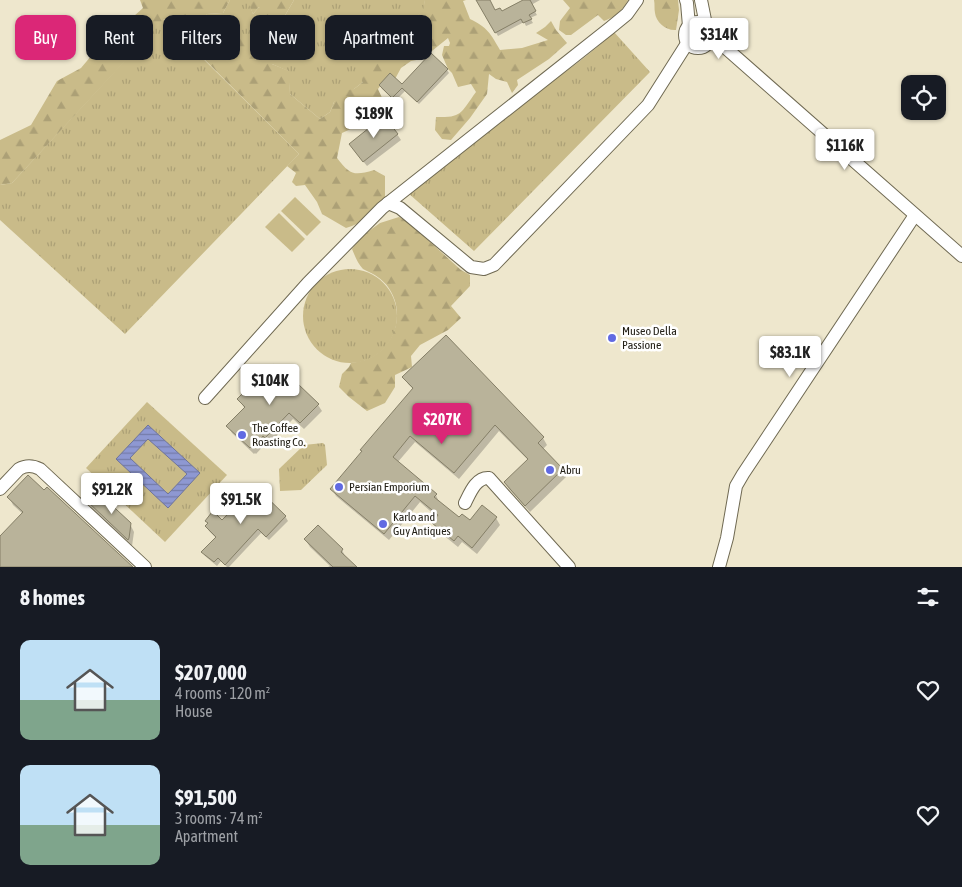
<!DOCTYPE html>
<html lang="en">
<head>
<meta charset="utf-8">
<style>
  :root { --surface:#171b24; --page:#242831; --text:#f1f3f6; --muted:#9ea1a6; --accent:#db2777 }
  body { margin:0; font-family:"Asap Condensed",sans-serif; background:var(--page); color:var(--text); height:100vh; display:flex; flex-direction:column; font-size:19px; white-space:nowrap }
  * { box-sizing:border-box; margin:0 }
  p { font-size:16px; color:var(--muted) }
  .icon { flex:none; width:28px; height:28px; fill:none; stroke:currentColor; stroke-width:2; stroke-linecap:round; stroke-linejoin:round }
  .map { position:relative; height:567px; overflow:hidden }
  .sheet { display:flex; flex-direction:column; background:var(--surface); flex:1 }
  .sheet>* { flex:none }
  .hud { position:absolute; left:15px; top:15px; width:500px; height:45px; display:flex; gap:10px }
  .fabs { position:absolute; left:901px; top:75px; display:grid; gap:10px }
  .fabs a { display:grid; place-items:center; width:45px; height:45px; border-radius:10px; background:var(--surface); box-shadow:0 1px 4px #0004; font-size:25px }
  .price { position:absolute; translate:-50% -42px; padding:0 11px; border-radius:5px; background:#fff; color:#222; font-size:16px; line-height:32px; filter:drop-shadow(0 1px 2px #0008) }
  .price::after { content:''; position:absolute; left:50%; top:30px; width:15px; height:11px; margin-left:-8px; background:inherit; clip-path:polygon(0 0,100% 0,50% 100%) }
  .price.on { background:var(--accent); color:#fff }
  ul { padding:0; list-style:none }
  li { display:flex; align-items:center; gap:15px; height:125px; padding:0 20px }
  li span { display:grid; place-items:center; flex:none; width:140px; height:100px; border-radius:10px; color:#555 }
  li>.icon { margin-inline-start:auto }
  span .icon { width:60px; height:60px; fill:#fffc; stroke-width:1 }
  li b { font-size:21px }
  h2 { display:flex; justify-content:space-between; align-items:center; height:60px; padding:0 20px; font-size:21px }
  .chip { padding:0 18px; border-radius:10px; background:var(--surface); box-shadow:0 1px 4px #0004; font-size:18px; line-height:45px }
  .chip.on { background:var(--accent); color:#fff }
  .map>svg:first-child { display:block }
  .grass { fill:url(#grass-tufts) }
  .forest { fill:url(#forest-firs) }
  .pitch { fill:#c9bb89 }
  .water { fill:url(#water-rules); stroke:#6e749a; fill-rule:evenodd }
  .shadow { fill:#0003 }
  .building { fill:#b9b39a; stroke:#857f67 }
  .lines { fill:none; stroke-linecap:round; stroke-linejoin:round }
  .minor-casing { stroke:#6f6952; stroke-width:14 }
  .minor { stroke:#fff; stroke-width:12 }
  .poi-dot { fill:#616ae2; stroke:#fff; stroke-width:2 }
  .labels { text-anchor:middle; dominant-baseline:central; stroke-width:5; stroke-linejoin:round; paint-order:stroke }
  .poi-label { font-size:12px; fill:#232017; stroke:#fff; text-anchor:start }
</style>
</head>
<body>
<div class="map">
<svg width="962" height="567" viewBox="0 0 962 567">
  <defs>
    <pattern id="grass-tufts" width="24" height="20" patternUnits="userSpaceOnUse" patternTransform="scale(1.25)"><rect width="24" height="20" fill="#c9bb89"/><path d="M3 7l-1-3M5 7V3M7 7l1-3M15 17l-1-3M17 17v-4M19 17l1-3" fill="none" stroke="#aca076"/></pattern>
    <pattern id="forest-firs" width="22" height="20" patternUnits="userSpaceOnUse" patternTransform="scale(1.25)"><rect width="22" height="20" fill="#c9bb89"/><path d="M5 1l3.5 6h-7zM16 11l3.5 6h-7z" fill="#aca076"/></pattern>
    <pattern id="water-rules" width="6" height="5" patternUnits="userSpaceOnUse" patternTransform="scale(1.25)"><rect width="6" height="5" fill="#8e98d2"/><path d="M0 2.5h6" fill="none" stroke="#747ca9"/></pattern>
  </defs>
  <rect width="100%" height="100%" fill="#eee7cd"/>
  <g class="grass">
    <path d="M230,0H248L253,14L259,7L283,19L294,0H425L424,10L410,22L400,37L389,40L385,47L386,54L381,58L363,82L354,89L334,102L330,112L320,119L290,94L288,71L272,64L204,26L207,14L223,13Z"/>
    <path d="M163,19L299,154L125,334L0,220V185L12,183Z"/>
    <path d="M614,32L650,72L474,251L408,193L546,85C570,69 593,52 614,32Z"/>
    <circle cx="350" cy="316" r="47"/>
    <path d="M147,402L227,475L165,542L86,468Z"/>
    <path d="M323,443L325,445L327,465L301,490L280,491L279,469L304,445Z"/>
  </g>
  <g class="forest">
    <path d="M140,0H230L223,13L207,14L204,26L240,37L276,51L272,64L289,71L290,94L320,119L330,112L334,102L342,91L354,89L363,82L360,75L366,68L386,54L385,47L389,40L400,37L410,22L423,10L425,0H466L463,1L470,19C487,27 491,34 500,50L522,48L548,40L536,33L545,27L551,21L556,30L567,43L549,59L517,80L518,85L512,93L507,82L496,79L489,74L487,94L470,118L451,140L442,139L435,130L436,117C463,118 461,112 476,92L471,84L458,87L452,73L448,69L442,55L444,46H449L450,43L448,38L422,59L411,61L401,68L395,79L383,82L378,89L384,102L376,107V114L355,127L342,133L337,158C350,175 354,176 374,170L385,176V198C373,211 363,224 346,228L322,214L317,202L305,185L296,186L292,182L296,173L287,166L299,154L164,19L12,183L0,185V140L31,125L57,81L81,68L97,49L143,8Z"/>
    <path d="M247,0H294L283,19L276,27L259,7L253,14Z"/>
    <path d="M563,0H628C624,9 614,18 604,21L598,15L571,35H566L559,30L560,21L570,8Z"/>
    <path d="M654,0H678L679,10L676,30C666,31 656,22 655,13C654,9 655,4 654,0Z"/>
    <path d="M399,217L408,222L461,270L470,275V286L451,306L461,318L448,330L420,345L411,356L412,367L395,375V387L385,403L367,411L349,397L339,387L342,374L349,367L351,363C357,362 364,361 370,358C395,346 405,314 390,290C386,283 380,278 373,274C370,272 366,271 363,269C358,264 355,256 352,249L362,236L380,223Z"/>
  </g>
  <g class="pitch">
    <path d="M295,197L321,222L307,236L281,211Z"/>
    <path d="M279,213L305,239L292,252L265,227Z"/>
  </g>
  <path class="water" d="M148,425L200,473L168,508L116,459ZM148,439L187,474L168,494L130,458Z"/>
  <g class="shadow">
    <path d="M484,0H488L495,12L502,13L525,0H540L531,5L537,15L530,18L533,23L526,26L524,22L498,36L479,3Z"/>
    <path d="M447,70L449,73L419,104L405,91L395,101L382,89L380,86H402Z"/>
    <path d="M397,134L401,140L367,166L353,149Z"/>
    <path d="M446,337L543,438L547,445L542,450L562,470L566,477L530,512L509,489L505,483L528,460L499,431L459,479L415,442L397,463L436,495L439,502L459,519L470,522L483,507L496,518L500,525L477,554L462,542L458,547L437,530L433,523L438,518L420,502L389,540L336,496L332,489L414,390L408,384L404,377Z"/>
    <path d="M296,388L318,405L322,411L304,429L293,419L269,444L267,442L256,454L255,453L254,454L232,433L228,426L245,409L239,400Z"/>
    <path d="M9,497L131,567H0V538L23,514L13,505Z"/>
    <path d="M88,502L130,524L134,532L132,546L92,509Z"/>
    <path d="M285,516L288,521L269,540L261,533L229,567H227L221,561L217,566L205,556L203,552L216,538L209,531L206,526L222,521Z"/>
    <path d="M305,539L342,550L346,558L355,567H328L330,566L310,547Z"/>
  </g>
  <g class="building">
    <path d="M476,0H490L495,10L500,8L502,11L523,0H530L536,11L529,15L532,19L523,23L521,19L495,33Z"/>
    <path d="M431,53L448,69L417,102L402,88L392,98L379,85L390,73L402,84Z"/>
    <path d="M384,116L398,134L363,162L349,144Z"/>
    <path d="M446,335L544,437L538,443L563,469L525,506L504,482L528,459L495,425L454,473L410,436L393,457L437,494L434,497L459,517L462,514L470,520L482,505L497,517L472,548L458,536L454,541L432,523L438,515L415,496L384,534L330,489L362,451L360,450L413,388L402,377Z"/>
    <path d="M273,364L296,386L298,384L319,404L300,423L289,413L265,438L263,436L252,448L251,447L250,448L226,426L245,407L237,399L263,373L264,374Z"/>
    <path d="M28,475L44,490L47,487L133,567H0V536L23,512L7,497Z"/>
    <path d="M255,486L286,516L266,537L258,529L225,565L218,558L214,562L201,552L216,537L205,526L208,523L205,521L212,512L215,515L216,514L222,520Z"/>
    <path d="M103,497L131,523L130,531L129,538L128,540L87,501L90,498Z"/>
    <path d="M318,525L343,549L341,552L357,567H333L304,539Z"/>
  </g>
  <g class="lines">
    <defs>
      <g id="minor">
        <path d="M686,0L687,3L689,26"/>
        <path d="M701,0L706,25"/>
        <circle cx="698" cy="35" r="13"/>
        <path d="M711,35L962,256"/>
        <path d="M388,203L400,208L471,267L484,269L494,265L648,105L688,42"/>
        <path d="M205,398L308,283L382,208L610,28L627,14L637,0"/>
        <path d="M0,489L19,469C26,465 32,465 40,469L145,567"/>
        <path d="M465,503C470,493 476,477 489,478L569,567"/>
        <path d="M719,567L727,538L736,486L743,474L915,215"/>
      </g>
    </defs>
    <use href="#minor" class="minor-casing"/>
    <use href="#minor" class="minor"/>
  </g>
  <g class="poi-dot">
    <circle cx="612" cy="338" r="5"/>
    <circle cx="242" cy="435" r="5"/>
    <circle cx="550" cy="470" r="5"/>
    <circle cx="339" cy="487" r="5"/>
    <circle cx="383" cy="524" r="5"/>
  </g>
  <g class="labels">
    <g class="poi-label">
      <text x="622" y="331">Museo Della<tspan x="622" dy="14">Passione</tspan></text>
      <text x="252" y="428">The Coffee<tspan x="252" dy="14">Roasting Co.</tspan></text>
      <text x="560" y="470">Abru</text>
      <text x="349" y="487">Persian Emporium</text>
      <text x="393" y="517">Karlo and<tspan x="393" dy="14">Guy Antiques</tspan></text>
    </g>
  </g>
</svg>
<div class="fabs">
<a><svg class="icon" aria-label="locate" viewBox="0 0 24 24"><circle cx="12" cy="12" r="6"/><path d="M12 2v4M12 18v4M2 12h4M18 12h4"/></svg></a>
</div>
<b class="price" style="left:719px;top:60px">$314K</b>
<b class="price" style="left:374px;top:139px">$189K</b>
<b class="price" style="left:845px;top:171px">$116K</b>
<b class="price" style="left:790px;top:378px">$83.1K</b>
<b class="price" style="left:270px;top:406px">$104K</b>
<b class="price on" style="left:442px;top:445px">$207K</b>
<b class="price" style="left:112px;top:515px">$91.2K</b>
<b class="price" style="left:241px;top:525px">$91.5K</b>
<div class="hud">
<a class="chip on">Buy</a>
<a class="chip">Rent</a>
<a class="chip">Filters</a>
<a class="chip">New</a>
<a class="chip">Apartment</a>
</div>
</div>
<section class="sheet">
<h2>8 homes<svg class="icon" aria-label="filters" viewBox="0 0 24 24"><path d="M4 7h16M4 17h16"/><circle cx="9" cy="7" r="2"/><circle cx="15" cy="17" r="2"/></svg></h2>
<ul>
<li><span style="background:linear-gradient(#bfe0f5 60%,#7fa58c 0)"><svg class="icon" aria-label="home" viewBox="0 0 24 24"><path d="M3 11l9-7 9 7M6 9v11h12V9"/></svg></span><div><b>$207,000</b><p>4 rooms · 120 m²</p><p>House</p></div><svg class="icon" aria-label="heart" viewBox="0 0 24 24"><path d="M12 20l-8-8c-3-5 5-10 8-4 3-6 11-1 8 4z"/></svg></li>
<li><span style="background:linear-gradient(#bfe0f5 60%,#7fa58c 0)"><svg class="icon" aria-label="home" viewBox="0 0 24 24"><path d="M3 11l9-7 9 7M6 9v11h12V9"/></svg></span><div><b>$91,500</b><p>3 rooms · 74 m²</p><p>Apartment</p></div><svg class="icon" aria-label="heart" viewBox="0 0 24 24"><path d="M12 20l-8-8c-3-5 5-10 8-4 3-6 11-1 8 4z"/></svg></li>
</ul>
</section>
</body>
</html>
